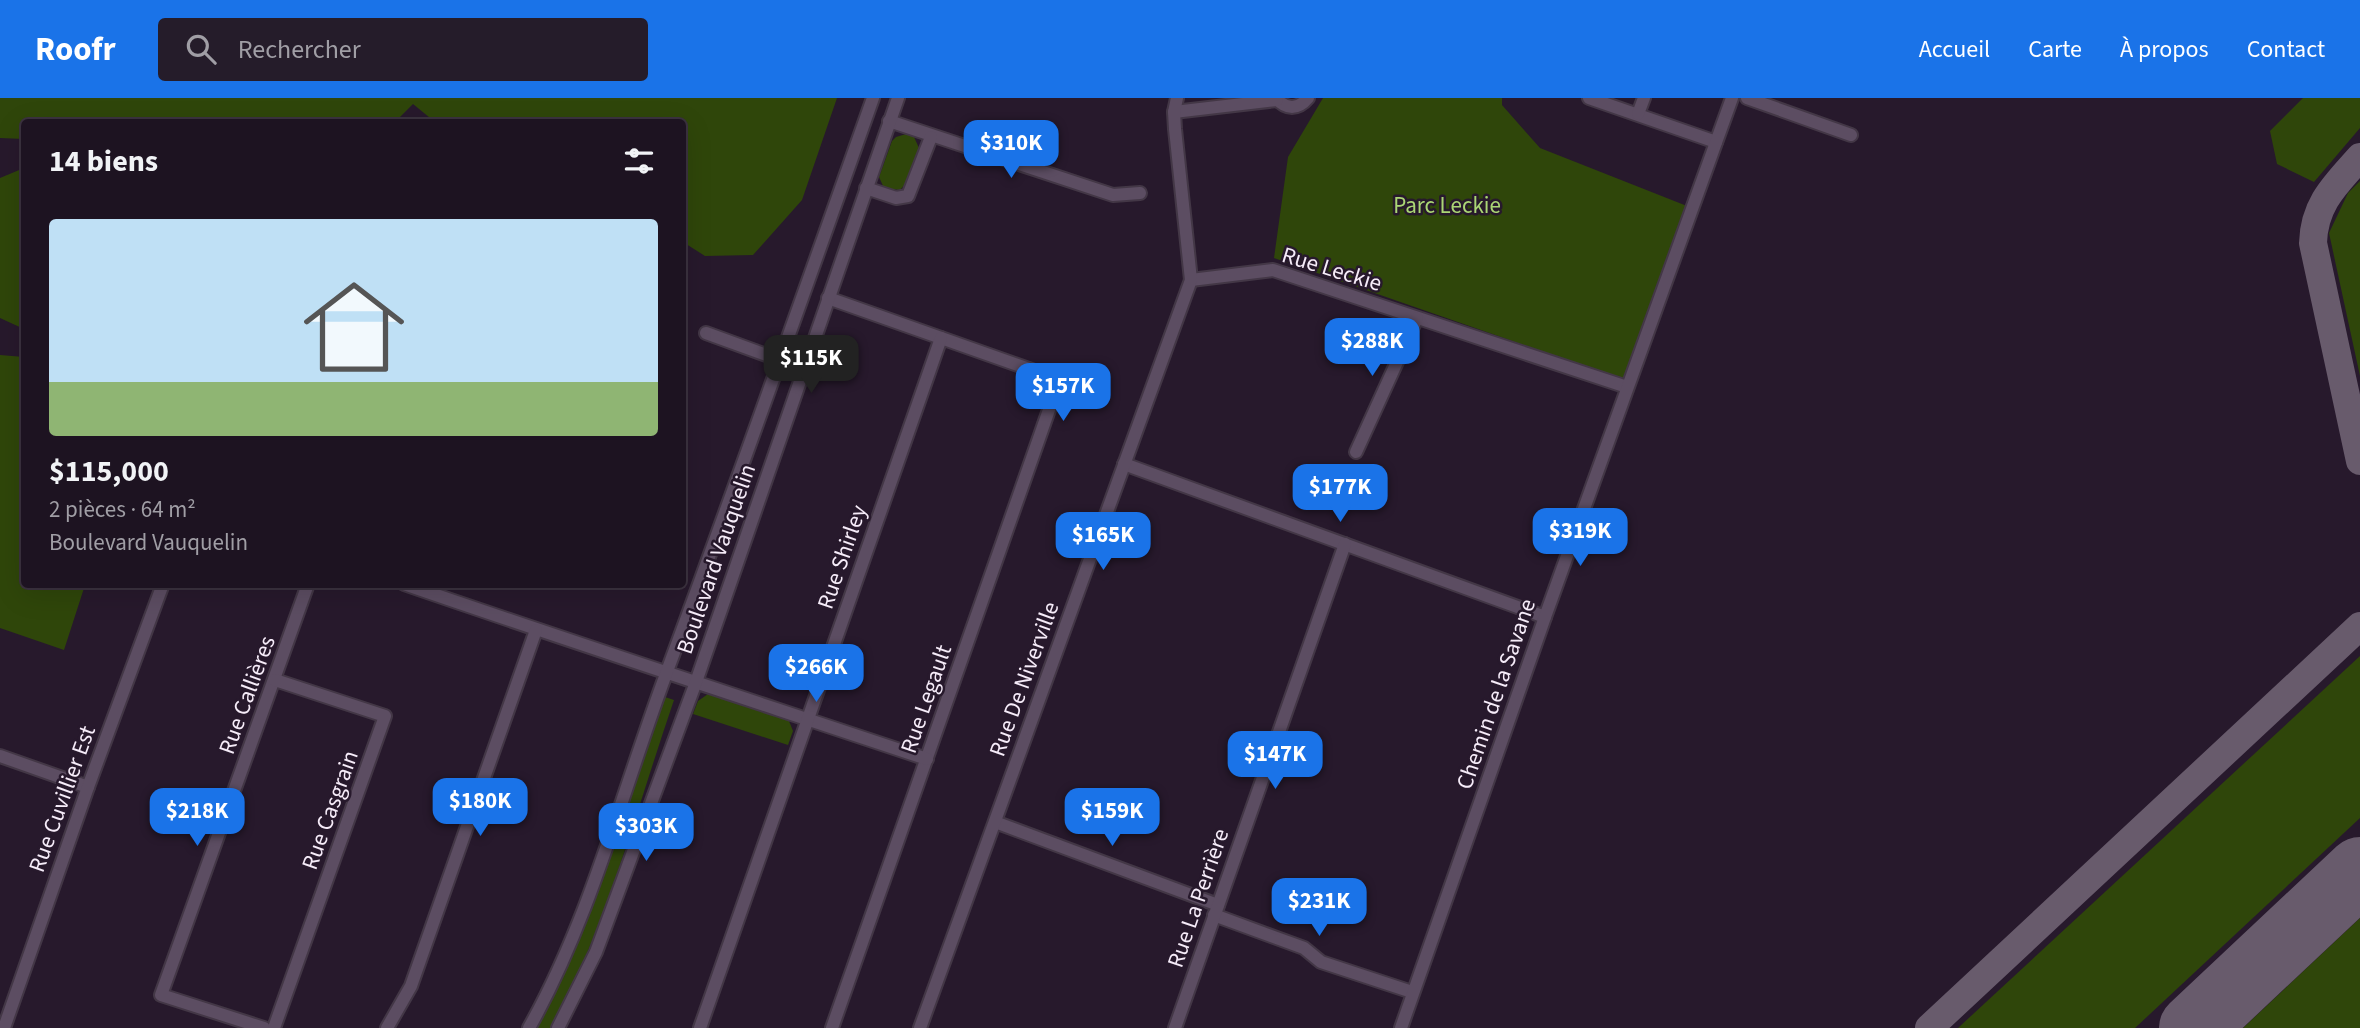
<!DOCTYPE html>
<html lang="fr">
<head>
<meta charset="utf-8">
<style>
  :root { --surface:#1d1321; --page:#251c2a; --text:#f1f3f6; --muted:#a09ea5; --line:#3b323f; --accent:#1a73e8 }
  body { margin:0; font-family:"Source Sans 3",sans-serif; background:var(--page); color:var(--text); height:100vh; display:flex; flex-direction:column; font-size:26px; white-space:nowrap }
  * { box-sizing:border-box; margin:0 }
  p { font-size:23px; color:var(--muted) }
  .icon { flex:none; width:38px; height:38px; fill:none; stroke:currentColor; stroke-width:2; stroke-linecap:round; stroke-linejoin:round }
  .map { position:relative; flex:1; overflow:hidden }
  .details { position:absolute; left:21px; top:21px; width:665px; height:469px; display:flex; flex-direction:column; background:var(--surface); border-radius:7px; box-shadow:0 7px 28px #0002,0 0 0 2px var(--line) }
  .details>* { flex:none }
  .price { position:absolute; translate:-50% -60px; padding:0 16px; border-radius:14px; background:var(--accent); color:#fff; font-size:23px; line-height:46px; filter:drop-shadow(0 2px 4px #0008) }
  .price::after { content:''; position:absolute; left:50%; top:42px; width:21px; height:16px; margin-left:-10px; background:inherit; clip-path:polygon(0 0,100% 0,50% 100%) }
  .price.on { background:#222; color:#fff }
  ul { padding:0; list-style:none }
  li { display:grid; align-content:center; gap:14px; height:371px; padding:0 28px }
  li+li { border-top:2px solid var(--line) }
  li span { display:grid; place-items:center; height:217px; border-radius:7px; color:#555 }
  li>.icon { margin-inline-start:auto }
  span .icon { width:126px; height:126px; fill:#fffc; stroke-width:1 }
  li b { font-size:30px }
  h2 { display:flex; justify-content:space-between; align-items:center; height:84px; padding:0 28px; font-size:30px }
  header { display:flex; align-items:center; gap:42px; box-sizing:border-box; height:98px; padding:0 35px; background:var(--accent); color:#fff }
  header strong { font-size:33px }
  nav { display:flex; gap:38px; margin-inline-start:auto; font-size:24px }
  .search { width:490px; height:63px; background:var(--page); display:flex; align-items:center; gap:18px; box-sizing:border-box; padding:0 24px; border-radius:7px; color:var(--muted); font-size:26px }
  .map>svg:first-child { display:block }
  .green { fill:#2f460a }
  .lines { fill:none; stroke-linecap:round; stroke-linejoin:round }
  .taxiway { stroke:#685b6c; stroke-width:28 }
  .runway { stroke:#685b6c; stroke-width:68 }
  .minor-casing { stroke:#433746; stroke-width:16 }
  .minor { stroke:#5c4d62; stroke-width:12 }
  .labels { text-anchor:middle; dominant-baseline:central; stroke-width:5; stroke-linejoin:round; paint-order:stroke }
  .park-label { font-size:23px; fill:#abd675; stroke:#27192c }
  .street-label { font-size:23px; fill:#f6ecf9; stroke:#27192c }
</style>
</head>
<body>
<header>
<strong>Roofr</strong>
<div class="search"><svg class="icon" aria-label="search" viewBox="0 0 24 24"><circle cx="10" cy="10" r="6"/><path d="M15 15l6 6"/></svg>Rechercher</div>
<nav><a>Accueil</a><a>Carte</a><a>À propos</a><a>Contact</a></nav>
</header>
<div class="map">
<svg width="2360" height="930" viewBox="0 0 2360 930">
  <rect width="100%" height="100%" fill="#27192c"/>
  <g class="green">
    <path d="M0,0H837L802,102L753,157L705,158L683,144L682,24H435L413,6L395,24H24V41L0,40Z"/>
    <path d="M1323,0H1502V7L1540,50L1687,108L1627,283L1274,160L1288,59Z"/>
    <path d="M2303,0H2360V30L2314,84L2277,66L2270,33Z"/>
    <path d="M906,36L914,39L919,50L908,83L900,92L884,90L879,79L892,43L896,39Z"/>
    <path d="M24,70V231L0,220V80Z"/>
    <path d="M2360,83V278L2329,135L2348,95Z"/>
    <path d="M0,257L24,259V486L85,487L64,552L0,530Z"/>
    <path d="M2360,558V720L2135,930H1958Z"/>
    <path d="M708,596L789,623L793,633L788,647L693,616L698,603Z"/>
    <path d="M665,599L674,602C636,713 607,826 552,930H535C590,824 626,711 665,599Z"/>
    <path d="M2360,820V930H2243Z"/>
  </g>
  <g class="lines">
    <g class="taxiway">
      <path d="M2360,59C2335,87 2314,106 2313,145L2360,363"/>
      <path d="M1929,930L2360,528"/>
    </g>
    <path class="runway" d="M2193,930L2360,773"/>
    <defs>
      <g id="minor">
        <path d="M1276,0C1286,12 1298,12 1308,0"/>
        <path d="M1589,0L1716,44"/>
        <path d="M1747,0L1851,37"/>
        <path d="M1174,14L1277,2"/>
        <path d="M1638,16L1644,0"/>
        <path d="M889,23L1113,97L1140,95"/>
        <path d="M866,90L896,100L908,98L931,39"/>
        <path d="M1191,182L1273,172L1627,289"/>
        <path d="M828,200L1046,277L1054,282L1057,289L832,930"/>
        <path d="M706,235L780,262"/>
        <path d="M1356,354L1417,220"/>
        <path d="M1124,366L1545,519"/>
        <path d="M404,486C578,546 753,603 927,661"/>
        <path d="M0,658L88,689"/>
        <path d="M995,724L1218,807"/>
        <path d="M1214,817L1304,850L1321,864L1412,894"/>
        <path d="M4,930L88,689L163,486"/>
        <path d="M264,930L161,897L308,486"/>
        <path d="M274,930L385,618L275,582"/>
        <path d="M387,930L411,888L536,532"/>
        <path d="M529,930C591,819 622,694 666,576C737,385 805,192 873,0"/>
        <path d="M558,930L596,854L696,584L898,0"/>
        <path d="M700,930L941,240"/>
        <path d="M920,930L1191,182L1175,31L1174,14L1177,0"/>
        <path d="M1175,930L1345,446"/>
        <path d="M1401,930L1545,519L1732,0"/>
      </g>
    </defs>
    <use href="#minor" class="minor-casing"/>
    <use href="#minor" class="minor"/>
  </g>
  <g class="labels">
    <g class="park-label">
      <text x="1447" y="107">Parc Leckie</text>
    </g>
    <g class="street-label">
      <text transform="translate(1332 171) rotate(17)">Rue Leckie</text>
      <text transform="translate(842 459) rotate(-71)">Rue Shirley</text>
      <text transform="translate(716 461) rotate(-71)">Boulevard Vauquelin</text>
      <text transform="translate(1024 581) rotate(-70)">Rue De Niverville</text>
      <text transform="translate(1496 596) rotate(-71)">Chemin de la Savane</text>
      <text transform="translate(247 597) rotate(-70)">Rue Callières</text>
      <text transform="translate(926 601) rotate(-71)">Rue Legault</text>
      <text transform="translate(62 701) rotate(-70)">Rue Cuvillier Est</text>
      <text transform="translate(330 712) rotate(-70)">Rue Casgrain</text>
      <text transform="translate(1198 800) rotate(-71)">Rue La Perrière</text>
    </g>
  </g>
</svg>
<b class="price" style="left:1011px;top:82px">$310K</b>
<b class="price" style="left:1372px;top:280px">$288K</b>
<b class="price on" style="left:811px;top:297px">$115K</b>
<b class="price" style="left:1063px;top:325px">$157K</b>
<b class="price" style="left:1340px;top:426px">$177K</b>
<b class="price" style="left:1580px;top:470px">$319K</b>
<b class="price" style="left:1103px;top:474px">$165K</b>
<b class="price" style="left:816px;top:606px">$266K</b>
<b class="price" style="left:1275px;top:693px">$147K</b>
<b class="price" style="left:480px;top:740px">$180K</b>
<b class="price" style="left:197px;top:750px">$218K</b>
<b class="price" style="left:1112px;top:750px">$159K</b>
<b class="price" style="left:646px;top:765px">$303K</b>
<b class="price" style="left:1319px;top:840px">$231K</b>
<section class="details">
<h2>14 biens<svg class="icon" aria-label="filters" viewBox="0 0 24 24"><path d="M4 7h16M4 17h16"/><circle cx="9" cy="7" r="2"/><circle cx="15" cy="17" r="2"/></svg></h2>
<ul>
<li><span style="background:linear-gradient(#bfe0f5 75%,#8fb573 0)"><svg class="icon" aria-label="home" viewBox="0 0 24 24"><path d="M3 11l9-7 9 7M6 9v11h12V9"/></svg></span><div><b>$115,000</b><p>2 pièces · 64 m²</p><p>Boulevard Vauquelin</p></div></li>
</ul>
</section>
</div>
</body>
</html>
